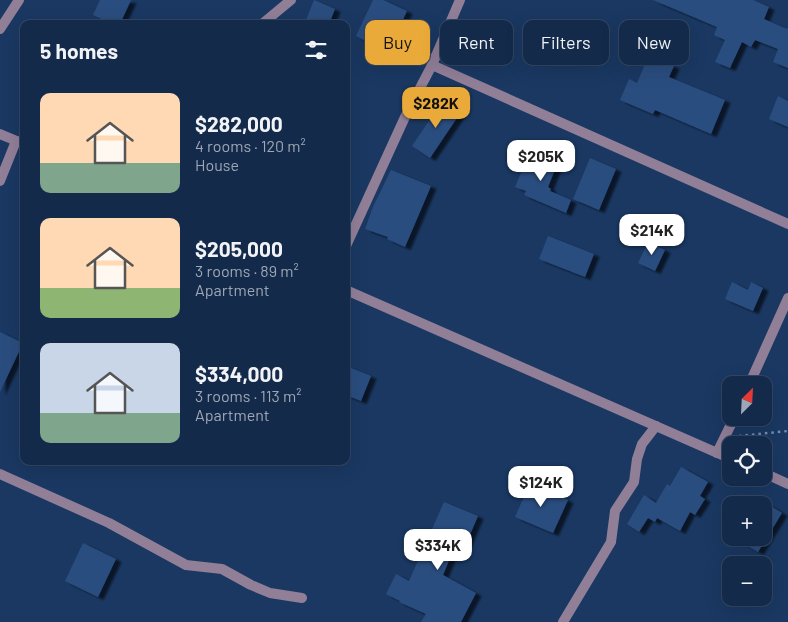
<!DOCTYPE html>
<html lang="en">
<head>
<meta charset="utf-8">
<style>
  :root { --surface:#142a4a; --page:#1d3251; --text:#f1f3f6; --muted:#9da7b5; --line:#334662; --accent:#eaaa39 }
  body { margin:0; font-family:Barlow,sans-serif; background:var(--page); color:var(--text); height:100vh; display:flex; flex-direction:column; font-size:19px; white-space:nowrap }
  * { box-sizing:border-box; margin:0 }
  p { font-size:16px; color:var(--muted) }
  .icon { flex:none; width:28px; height:28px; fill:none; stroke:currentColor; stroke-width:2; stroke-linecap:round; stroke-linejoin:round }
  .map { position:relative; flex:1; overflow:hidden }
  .drawer { position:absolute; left:20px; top:20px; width:330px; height:445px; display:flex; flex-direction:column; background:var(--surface); border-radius:10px; box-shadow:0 5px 20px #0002,0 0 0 1px var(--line) }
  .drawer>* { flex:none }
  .guide { position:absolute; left:365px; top:20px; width:348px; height:45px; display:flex; gap:10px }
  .needle { width:32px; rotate:24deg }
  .fabs { position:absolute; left:722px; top:376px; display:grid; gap:10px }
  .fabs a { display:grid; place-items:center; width:50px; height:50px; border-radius:10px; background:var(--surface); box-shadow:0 5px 20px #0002,0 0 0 1px var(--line); font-size:25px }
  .price { position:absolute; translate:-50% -42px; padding:0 11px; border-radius:10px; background:#fff; color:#222; font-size:16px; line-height:32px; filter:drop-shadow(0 1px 2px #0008) }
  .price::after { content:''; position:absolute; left:50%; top:30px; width:15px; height:11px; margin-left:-8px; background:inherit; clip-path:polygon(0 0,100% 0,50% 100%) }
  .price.on { background:var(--accent); color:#111 }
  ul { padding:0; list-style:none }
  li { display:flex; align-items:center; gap:15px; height:125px; padding:0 20px }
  li span { display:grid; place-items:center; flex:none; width:140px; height:100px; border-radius:10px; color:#555 }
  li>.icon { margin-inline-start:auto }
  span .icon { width:60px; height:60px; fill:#fffc; stroke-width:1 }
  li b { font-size:21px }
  h2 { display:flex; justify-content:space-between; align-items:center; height:60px; padding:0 20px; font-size:21px }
  .chip { padding:0 18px; border-radius:10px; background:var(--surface); box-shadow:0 5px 20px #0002,0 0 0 1px var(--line); font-size:18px; line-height:45px }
  .chip.on { background:var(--accent); color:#111 }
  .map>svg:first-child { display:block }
  .building { fill:#2a4d7f; filter:url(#shadow) }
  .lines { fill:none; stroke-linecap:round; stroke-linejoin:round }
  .path { stroke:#768daf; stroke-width:2.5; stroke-dasharray:2.5 4; stroke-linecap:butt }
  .street { stroke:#917f98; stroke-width:10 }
</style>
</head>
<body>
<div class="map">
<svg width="788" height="622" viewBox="0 0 788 622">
  <defs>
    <filter id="shadow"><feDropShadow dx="5.5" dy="3" stdDeviation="1" flood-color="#0009"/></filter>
  </defs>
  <rect width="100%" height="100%" fill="#1a3862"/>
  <g class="building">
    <path d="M100,0H131L120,24H112L93,15Z"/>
    <path d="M314,0L335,9L329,24H315L306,20Z"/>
    <path d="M373,0H383L407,11L399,28L393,26L382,49L356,36Z"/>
    <path d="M653,0H753L769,7L764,19L787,29L788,27V68L773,62L778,49L755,40L751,47L742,42L730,68L715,62L725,40L714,35L717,27Z"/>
    <path d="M649,55L674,66L669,77L725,100L711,134L655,110L653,114L620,100L629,79L637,83Z"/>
    <path d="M778,96L788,101V127L769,119Z"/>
    <path d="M443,100L461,112L430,158L412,146Z"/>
    <path d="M538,151L556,158L553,166L556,167L548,187L551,189L550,191L571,200L566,213L524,195L526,191L515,187L526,161L533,163Z"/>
    <path d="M590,158L616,169L599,210L573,199Z"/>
    <path d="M391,170L431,186L405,247L387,239L388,237L365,229L373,207Z"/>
    <path d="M548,236L594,254L585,277L539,259Z"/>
    <path d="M648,242L665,250L655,271L638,263Z"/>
    <path d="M732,282L748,290L751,282L763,288L753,311L725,299Z"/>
    <path d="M0,332L23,343L0,392Z"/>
    <path d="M346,366L371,376L361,401L346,395Z"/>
    <path d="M681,467L708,482L700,496L705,499L695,515L690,512L680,531L657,518L655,522L648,518L639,532L627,524L644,495L656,503L667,484L670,486Z"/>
    <path d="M530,483L568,500L553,533L515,517Z"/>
    <path d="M444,502L478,516L466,544L457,541L443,575L476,593L461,622H421L426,614L399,602L400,601L386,594L396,574L409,581Z"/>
    <path d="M764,502L782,513L758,552L734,538H764Z"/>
    <path d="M83,543L116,559L98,597L65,581Z"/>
  </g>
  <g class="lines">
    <path class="path" d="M739,436L788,431"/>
    <g class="street">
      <path d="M262,24L291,0"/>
      <path d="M0,29L19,0"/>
      <path d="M432,65L788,224"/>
      <path d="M0,134L24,144"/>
      <path d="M0,181L16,141"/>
      <path d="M346,246L405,117L432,65L460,0"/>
      <path d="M346,290L731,459"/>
      <path d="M749,385L788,298"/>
      <path d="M717,453L734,418"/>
      <path d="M764,473L788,484"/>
      <path d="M0,474L109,523L186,565L222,569L251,585L270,593L302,598"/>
      <path d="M563,622L611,542L615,511L634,482L637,459L642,444L656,426"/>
    </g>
  </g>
</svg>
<div class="fabs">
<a><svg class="needle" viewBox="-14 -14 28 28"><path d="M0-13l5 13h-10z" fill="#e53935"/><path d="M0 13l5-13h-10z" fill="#9da7b5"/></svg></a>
<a><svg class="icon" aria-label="locate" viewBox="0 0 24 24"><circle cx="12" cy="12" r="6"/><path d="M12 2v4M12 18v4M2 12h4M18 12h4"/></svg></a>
<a>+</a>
<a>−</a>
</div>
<b class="price on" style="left:436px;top:129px">$282K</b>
<b class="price" style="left:541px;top:182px">$205K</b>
<b class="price" style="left:652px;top:256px">$214K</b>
<b class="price" style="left:541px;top:508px">$124K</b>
<b class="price" style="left:438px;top:571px">$334K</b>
<div class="guide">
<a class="chip on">Buy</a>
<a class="chip">Rent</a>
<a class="chip">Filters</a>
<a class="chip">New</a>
</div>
<section class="drawer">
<h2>5 homes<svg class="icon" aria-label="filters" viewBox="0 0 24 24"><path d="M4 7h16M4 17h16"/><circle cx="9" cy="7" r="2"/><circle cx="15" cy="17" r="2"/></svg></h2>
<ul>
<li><span style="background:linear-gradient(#ffd9b3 70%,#7fa58c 0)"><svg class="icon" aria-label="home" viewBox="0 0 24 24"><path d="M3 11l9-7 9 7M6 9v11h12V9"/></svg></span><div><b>$282,000</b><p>4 rooms · 120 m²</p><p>House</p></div></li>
<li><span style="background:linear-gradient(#ffd9b3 70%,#8fb573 0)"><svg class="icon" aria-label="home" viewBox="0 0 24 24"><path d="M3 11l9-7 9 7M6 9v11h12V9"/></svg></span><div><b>$205,000</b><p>3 rooms · 89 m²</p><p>Apartment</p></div></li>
<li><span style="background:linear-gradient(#c9d6e8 70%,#7fa58c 0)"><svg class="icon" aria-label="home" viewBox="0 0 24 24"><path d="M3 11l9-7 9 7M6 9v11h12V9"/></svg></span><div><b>$334,000</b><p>3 rooms · 113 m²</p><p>Apartment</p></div></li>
</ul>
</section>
</div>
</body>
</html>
